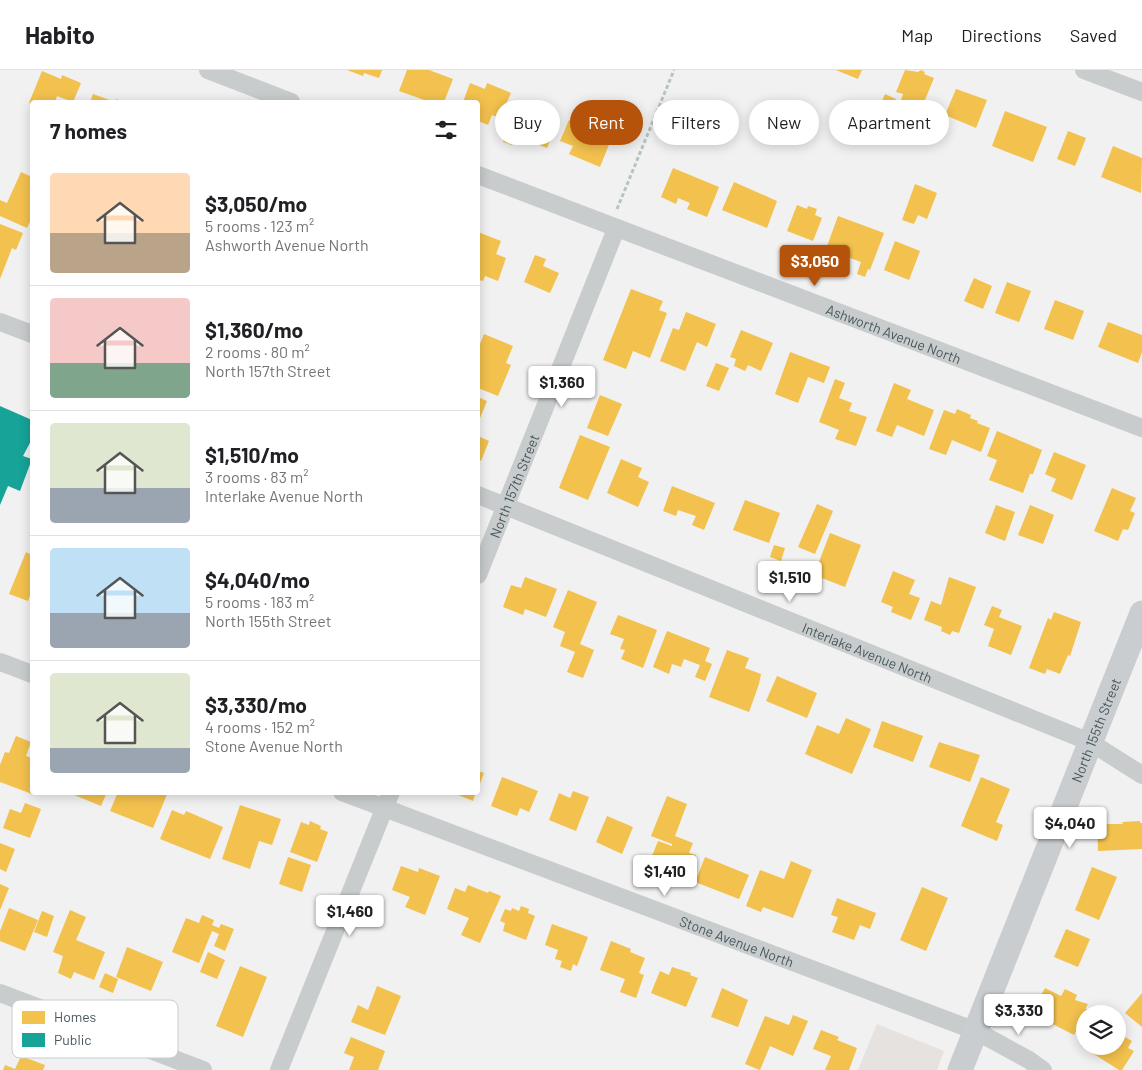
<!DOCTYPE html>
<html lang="en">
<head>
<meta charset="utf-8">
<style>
  :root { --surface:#fff; --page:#f6f6f6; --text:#202124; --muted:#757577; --line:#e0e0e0; --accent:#b45309 }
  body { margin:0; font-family:Barlow,sans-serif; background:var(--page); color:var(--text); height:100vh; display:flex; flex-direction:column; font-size:19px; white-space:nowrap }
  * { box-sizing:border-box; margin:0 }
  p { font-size:16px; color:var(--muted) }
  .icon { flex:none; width:28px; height:28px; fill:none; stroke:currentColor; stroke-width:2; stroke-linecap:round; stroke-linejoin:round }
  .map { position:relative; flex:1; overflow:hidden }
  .details { position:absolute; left:30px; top:30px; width:450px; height:695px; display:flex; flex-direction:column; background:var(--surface); border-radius:5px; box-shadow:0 2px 12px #0003 }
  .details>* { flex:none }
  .top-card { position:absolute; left:495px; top:30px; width:475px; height:45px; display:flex; gap:10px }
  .fabs { position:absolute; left:1076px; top:935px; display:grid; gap:10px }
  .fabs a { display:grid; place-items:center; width:50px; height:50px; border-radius:50%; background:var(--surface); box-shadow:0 2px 12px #0003; font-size:25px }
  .price { position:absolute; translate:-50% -42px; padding:0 11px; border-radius:5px; background:#fff; color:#222; font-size:16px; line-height:32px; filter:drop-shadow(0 1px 2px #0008) }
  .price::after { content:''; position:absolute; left:50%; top:30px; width:15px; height:11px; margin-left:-8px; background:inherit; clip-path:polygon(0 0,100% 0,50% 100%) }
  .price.current { background:var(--accent); color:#fff }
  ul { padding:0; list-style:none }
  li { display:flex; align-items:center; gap:15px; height:125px; padding:0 20px }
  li+li { border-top:1px solid var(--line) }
  li span { display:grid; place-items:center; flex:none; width:140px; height:100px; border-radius:5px; color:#555 }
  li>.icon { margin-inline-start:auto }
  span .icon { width:60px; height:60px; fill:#fffc; stroke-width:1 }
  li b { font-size:21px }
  h2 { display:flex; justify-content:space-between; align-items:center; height:60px; padding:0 20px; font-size:21px }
  .chip { padding:0 18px; border-radius:22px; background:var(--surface); box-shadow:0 2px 12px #0003; font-size:18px; line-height:45px }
  .chip.current { background:var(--accent); color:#fff }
  header { display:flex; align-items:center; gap:30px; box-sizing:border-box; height:70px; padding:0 25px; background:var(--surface); border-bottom:1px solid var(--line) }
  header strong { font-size:24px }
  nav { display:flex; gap:28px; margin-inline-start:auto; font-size:18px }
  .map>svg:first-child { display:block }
  .commercial { fill:#e5e2df }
  .homes { fill:#f2c14e }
  .public { fill:#17a398 }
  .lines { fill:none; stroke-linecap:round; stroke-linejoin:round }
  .path { stroke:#b7c4be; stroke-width:3; stroke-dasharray:4 2.5; stroke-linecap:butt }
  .street { stroke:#c8cccd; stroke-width:18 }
  .secondary { stroke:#cacdd0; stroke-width:25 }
  .labels { text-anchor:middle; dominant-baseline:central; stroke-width:5; stroke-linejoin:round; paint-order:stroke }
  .street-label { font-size:14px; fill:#47575e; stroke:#fff }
  .key { fill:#fff; stroke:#c8cdcf; stroke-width:1 }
  .key-label { font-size:14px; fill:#47575e }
</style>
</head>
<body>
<header>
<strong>Habito</strong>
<nav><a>Map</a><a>Directions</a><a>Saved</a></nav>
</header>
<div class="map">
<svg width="1142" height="1000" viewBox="0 0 1142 1000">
  <rect width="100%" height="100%" fill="#f1f1f1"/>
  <path class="commercial" d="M877,954L944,981L937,1000H858Z"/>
  <g class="homes">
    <path d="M347,0H382L379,8L364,3L363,6Z"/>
    <path d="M407,0H429L453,9L444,32H430L399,21Z"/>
    <path d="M836,0H862L858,9Z"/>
    <path d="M905,0L918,2L921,0L925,2L924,4L934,8L920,42L900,33L903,24L896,22Z"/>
    <path d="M42,1L61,9L62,5L81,13L73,32L57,26L55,32H32V34L29,33Z"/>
    <path d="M470,13L485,19L487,13L511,23L500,48L492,45L488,55L478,51V32H463Z"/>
    <path d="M956,19L987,30L976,58L945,45Z"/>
    <path d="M93,24L115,32L116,29L124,32H90Z"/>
    <path d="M885,24L896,29L885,55L874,50Z"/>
    <path d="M516,37L557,53L547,78L516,66L512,75L503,72Z"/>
    <path d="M1005,41L1047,57L1033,92L992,76Z"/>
    <path d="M574,44L591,51L589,57L612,67L600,97L569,84L573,76L560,71L569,50L571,51Z"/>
    <path d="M1068,61L1086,68L1075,96L1057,89Z"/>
    <path d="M1113,76L1142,88L1141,123L1101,107Z"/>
    <path d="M673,98L719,117L707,147L687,139L690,133L678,128L676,134L661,127Z"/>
    <path d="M21,102L32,107V147L27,158L0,146V130L7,133Z"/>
    <path d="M734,112L777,131L767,158L722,140Z"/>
    <path d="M915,114L937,123L927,149L918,145L914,154L902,150Z"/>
    <path d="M797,135L807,139L808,136L817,139L815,145L822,148L813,171L787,161Z"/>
    <path d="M838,146L884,163L870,200L868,199L865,207L857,204L861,192L826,179Z"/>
    <path d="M0,154L23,163L16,180L12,178L0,209Z"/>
    <path d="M478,162L501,171L496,184L506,188L498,211L485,206L483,211L478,210Z"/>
    <path d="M895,171L920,181L909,210L884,200Z"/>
    <path d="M535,185L546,189L543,196L559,203L550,223L524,212Z"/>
    <path d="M974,208L992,216L983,239L964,231Z"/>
    <path d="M1007,212L1031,221L1019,252L995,243Z"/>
    <path d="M631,219L663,231L659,240L667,243L650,288L633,281L626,299L603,290Z"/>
    <path d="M1055,230L1084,241L1073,270L1044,259Z"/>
    <path d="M686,242L716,254L707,277L697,272L685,301L660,291L673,258L679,260Z"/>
    <path d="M1108,252L1142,265V282L1138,293L1098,277Z"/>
    <path d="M741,260L773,273L761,301L748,295L745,301L734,296L736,289L730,287Z"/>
    <path d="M484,264L513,276L506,293L511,295L498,326L478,318V279Z"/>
    <path d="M790,282L830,297L824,313L808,307L798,333L775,324Z"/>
    <path d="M716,293L729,298L719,321L706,316Z"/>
    <path d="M835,309L845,313L839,328L852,333L849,341L867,347L856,376L835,369L839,360L819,352Z"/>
    <path d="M894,313L911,320L907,329L934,340L924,366L897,355L892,367L876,361Z"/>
    <path d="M600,325L622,334L608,366L587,358Z"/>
    <path d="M478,327L487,331L478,353Z"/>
    <path d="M957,339L971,345L970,348L978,351L977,353L990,358L981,382L952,370L946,385L929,379L944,340L955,344Z"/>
    <path d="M997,361L1042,380L1033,404H1030L1023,423L989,410L997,390L987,386Z"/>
    <path d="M580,365L610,377L588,430L559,418Z"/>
    <path d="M478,366L489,371L481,391L478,389Z"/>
    <path d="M1054,382L1086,395L1072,430L1051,421L1056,409L1045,404Z"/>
    <path d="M621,389L642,398L638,407L649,412L638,437L607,423Z"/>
    <path d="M672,416L715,433L704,460L692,455L696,446L678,440L676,446L663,441Z"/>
    <path d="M1112,418L1136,428L1130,441L1135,443L1128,460L1123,459L1118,471L1094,461Z"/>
    <path d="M745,430L780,443L769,473L733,460Z"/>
    <path d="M817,434L833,441L815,484L798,477Z"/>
    <path d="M996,435L1015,442L1005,471L985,463Z"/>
    <path d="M1030,435L1054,445L1043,474L1018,465Z"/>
    <path d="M830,463L861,475L845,517L814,505Z"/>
    <path d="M774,475L785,478L781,491L770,487Z"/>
    <path d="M26,482L32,485V520L28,531L9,524Z"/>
    <path d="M893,501L915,510L909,524L920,528L911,550L891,542L893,537L881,532Z"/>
    <path d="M525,507L557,519L546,547L525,539L523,545L503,537L511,515L521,518Z"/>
    <path d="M949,507L976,517L959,563L952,561L950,565L941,561L942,557L924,550L931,531L941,535Z"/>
    <path d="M568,520L597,532L580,574L594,580L583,608L567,602L575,582L560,576L565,562L553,557Z"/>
    <path d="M992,536L1002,540L999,547L1022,556L1011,585L988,576L994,559L984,555Z"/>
    <path d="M1054,542L1081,552L1070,586L1068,585L1060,604L1047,599L1045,604L1029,598L1048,548L1051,550Z"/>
    <path d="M618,545L657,560L643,598L621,589L625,580L620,579L624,569L610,564Z"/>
    <path d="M667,561L710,578L705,591L712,594L705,611L695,607L700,595L684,589L681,597L672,594L669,604L653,597Z"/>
    <path d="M727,580L749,588L745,598L761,604L759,614L749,642L709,627Z"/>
    <path d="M777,606L817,623L807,648L766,631Z"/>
    <path d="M846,648L871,659L852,704L805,684L817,655L839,664Z"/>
    <path d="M882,651L923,666L913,692L873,677Z"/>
    <path d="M16,666L31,672L26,686L32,688V724L0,712V695L5,682L9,683Z"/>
    <path d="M939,672L980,685L970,712L929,697Z"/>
    <path d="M478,701L484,703L478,719Z"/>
    <path d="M502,707L538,721L529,742L520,738L517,746L491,736Z"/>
    <path d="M981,707L1010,719L996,752L1003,755L997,771L961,756Z"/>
    <path d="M573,721L589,727L576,761L549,750L559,723L570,728Z"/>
    <path d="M67,722H107L101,736Z"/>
    <path d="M118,722H168L153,758L110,741Z"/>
    <path d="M451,722H476L473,731Z"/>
    <path d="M667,726L687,734L675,766L693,773L689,783L696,785L686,809L648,796L658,771L672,776V774L651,766Z"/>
    <path d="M25,733L41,739L30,768L3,758L10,739L21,743Z"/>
    <path d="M240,735L281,749L272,775L259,771L250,799L222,789Z"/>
    <path d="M172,740L184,745L186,741L223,757L210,789L160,769Z"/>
    <path d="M607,746L633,757L622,784L596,772Z"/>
    <path d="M310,751L321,756L320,759L328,762L317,792L290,782L301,752L309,755Z"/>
    <path d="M1140,751V753H1142V779L1098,781L1097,754H1123L1122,752Z"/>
    <path d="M0,773L15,779L6,802L0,799Z"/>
    <path d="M288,787L311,795L302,822L279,814Z"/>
    <path d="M705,787L749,805L739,829L695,812Z"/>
    <path d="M791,791L812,800L793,848L763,837L761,842L746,836L760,800L784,809Z"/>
    <path d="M401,796L418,802L419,798L440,806L425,845L405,837L410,827L392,820Z"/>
    <path d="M1092,797L1117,807L1099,850L1075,840Z"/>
    <path d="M0,814L9,818L0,840Z"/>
    <path d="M468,815L488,823L489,821L501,826L480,873L461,865L469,848L447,839L455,818L465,822Z"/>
    <path d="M922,817L948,828L926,881L900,870Z"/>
    <path d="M837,828L876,843L870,859L860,855L854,870L832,862L838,847L831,845Z"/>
    <path d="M521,836L529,839L528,843L535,846L526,870L503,861L505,853L500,851L505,839L511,841L512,838L519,841Z"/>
    <path d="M9,838L38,850L25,881L0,871V861Z"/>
    <path d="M70,840L86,847L76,870L105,882L94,910L74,902L71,909L58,903L63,886L53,882Z"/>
    <path d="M42,841L54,846L47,867L34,862Z"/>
    <path d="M202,845L214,850L212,855L219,858L221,854L234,859L225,881L214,876L219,864L212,861L199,893L172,882L186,848L199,853Z"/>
    <path d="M552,854L588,867L577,896L573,894L571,901L560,897L562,891L555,889L558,880L545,875Z"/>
    <path d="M1066,859L1090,869L1078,897L1054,887Z"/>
    <path d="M611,871L631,879L630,882L645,888L639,903L644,905L636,928L620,922L625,909L600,900Z"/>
    <path d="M127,877L163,892L151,921L116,907Z"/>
    <path d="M208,882L225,890L217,909L200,902Z"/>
    <path d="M240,896L267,907L243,967L216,956Z"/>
    <path d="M672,897L691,903L690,905L698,908L686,937L651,923L660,901L669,905Z"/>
    <path d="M105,903L118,909L113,923L99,917Z"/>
    <path d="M377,916L401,926L385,965L351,952L358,935L368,940Z"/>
    <path d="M722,918L748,930L738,957L711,947Z"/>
    <path d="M1045,918L1061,926L1065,919L1077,925L1075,930L1088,934L1085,939H1088L1074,965L1043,949L1045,946L1033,940Z"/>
    <path d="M1142,923V957L1125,943Z"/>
    <path d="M793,945L808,951L793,986L770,976L760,1000L745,994L765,946L789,955Z"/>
    <path d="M1118,949L1124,953L1118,963L1132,971L1128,978L1134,981L1122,1000H1119L1081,976L1085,969V976H1118Z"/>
    <path d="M821,960L839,967L837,970L857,978L849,1000H825L831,986L813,979Z"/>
    <path d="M351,967L385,981L378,1000H349L354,987L344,983Z"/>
    <path d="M21,986L45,995L43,1000H3L5,995L15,999Z"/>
  </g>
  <path class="public" d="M0,336L32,350V369L23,386L32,389L20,421L8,416L0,435Z"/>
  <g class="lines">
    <path class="path" d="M617,139L674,0"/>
    <g class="street">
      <path d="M208,0L291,32"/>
      <path d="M1084,0L1142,22"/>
      <path id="s1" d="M478,105L1142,358"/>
      <path d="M0,252L32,264"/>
      <path id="s2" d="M478,425L1090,672L1142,705"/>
      <path id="s3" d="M478,505L616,159"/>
      <path d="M0,592L32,604"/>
      <path id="s4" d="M342,722L976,961L1029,990L1043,1000"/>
      <path d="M0,923L203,1000"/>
      <path d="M279,1000L391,722"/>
    </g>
    <path class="secondary" id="s5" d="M960,1000L1142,543"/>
  </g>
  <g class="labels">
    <g class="street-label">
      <text stroke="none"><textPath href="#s1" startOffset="445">Ashworth Avenue North</textPath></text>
      <text stroke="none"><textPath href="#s3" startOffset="96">North 157th Street</textPath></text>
      <text stroke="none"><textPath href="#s2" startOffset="420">Interlake Avenue North</textPath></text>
      <text stroke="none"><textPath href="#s5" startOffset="366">North 155th Street</textPath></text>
      <text stroke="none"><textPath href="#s4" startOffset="422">Stone Avenue North</textPath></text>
    </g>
  </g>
  <rect x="12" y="930" width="166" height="58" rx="8" class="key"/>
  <rect x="22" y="941" width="23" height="13" fill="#f2c14e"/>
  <rect x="22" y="963" width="23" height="14" fill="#17a398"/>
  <g class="key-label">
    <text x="54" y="952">Homes</text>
    <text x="54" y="975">Public</text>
  </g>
</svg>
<div class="fabs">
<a><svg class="icon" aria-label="layers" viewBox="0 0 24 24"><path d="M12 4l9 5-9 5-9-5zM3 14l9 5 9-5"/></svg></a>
</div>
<b class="price current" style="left:815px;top:217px">$3,050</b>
<b class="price" style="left:562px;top:338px">$1,360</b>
<b class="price" style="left:790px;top:533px">$1,510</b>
<b class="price" style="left:1070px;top:779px">$4,040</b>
<b class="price" style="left:665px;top:827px">$1,410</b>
<b class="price" style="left:350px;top:867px">$1,460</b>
<b class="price" style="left:1019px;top:966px">$3,330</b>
<div class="top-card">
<a class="chip">Buy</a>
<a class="chip current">Rent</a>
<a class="chip">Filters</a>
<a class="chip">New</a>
<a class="chip">Apartment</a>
</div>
<section class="details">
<h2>7 homes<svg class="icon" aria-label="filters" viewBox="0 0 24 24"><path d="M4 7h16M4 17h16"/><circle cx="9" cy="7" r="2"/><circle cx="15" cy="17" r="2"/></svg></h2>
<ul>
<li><span style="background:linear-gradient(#ffd9b3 60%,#b9a48a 0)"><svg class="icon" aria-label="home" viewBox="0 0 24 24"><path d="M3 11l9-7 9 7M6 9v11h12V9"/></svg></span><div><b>$3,050/mo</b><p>5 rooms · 123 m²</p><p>Ashworth Avenue North</p></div></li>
<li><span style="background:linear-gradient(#f6c9c9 65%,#7fa58c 0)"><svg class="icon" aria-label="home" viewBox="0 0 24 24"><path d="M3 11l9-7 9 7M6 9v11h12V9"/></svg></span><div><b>$1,360/mo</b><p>2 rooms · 80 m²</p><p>North 157th Street</p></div></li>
<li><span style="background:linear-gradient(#dfe7d0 65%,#9aa5b1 0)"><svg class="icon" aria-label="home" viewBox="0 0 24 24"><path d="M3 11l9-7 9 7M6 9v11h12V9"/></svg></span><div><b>$1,510/mo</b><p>3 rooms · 83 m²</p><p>Interlake Avenue North</p></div></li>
<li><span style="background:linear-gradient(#bfe0f5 65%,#9aa5b1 0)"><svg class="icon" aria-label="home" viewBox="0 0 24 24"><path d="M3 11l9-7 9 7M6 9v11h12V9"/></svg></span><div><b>$4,040/mo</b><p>5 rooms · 183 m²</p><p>North 155th Street</p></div></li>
<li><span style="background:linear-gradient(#dfe7d0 75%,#9aa5b1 0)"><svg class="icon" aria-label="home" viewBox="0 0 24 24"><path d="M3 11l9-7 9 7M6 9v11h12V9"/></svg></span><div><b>$3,330/mo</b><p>4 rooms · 152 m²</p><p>Stone Avenue North</p></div></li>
</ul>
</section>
</div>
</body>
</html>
